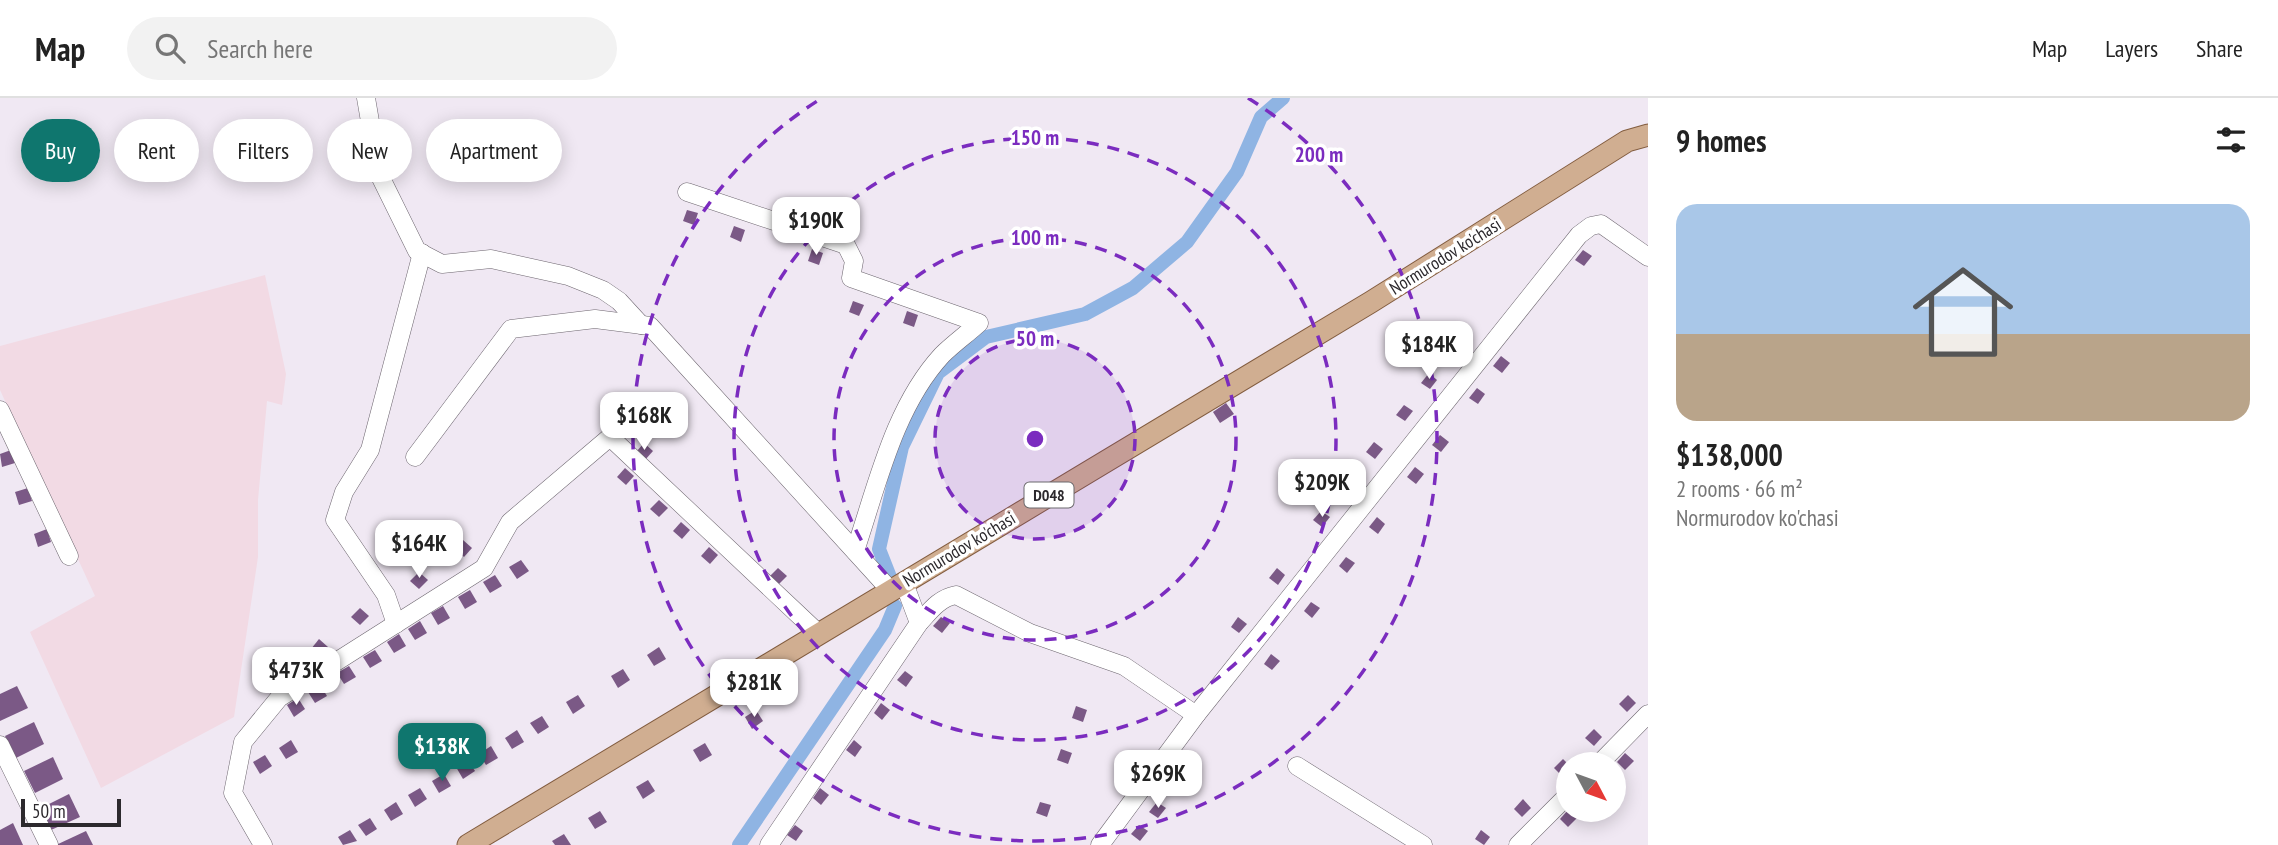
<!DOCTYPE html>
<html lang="en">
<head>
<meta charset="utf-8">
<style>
  :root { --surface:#fff; --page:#f2f2f2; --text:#222; --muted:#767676; --line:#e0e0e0; --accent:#0f766e }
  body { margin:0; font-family:"PT Sans Narrow",sans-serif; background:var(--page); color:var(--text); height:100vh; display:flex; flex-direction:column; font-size:26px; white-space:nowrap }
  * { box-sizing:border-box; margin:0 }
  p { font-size:23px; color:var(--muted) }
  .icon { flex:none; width:38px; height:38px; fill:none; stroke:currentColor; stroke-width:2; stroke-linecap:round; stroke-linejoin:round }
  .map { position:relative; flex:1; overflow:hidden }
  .panel { display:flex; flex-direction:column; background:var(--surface); width:630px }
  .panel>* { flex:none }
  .banner { position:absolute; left:21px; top:21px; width:665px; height:63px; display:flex; gap:14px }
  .needle { width:46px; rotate:131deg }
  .tools { position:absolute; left:1556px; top:654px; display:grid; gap:14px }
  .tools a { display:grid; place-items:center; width:70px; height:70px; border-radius:50%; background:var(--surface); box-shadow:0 4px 18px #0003; font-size:35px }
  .scale { position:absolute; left:21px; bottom:18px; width:100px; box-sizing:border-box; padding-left:7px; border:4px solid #2c292d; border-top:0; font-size:19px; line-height:24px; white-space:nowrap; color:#2c292d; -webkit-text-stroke:5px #fff; paint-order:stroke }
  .price { position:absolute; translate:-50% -60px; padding:0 16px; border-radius:14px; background:#fff; color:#222; font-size:23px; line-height:46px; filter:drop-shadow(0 2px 4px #0008) }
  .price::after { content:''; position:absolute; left:50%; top:42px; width:21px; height:16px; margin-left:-10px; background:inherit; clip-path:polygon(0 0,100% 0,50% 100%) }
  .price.active { background:var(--accent); color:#fff }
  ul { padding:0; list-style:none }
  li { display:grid; align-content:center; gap:14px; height:371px; padding:0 28px }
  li+li { border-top:2px solid var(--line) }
  li span { display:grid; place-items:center; height:217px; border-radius:21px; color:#555 }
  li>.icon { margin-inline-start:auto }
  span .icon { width:126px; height:126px; fill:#fffc; stroke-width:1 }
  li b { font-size:30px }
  h2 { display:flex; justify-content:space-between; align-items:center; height:84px; padding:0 28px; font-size:30px }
  .chip { padding:0 24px; border-radius:32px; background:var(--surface); box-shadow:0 4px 18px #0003; font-size:24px; line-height:63px }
  .chip.active { background:var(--accent); color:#fff }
  header { display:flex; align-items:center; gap:42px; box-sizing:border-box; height:98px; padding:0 35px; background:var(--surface); border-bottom:2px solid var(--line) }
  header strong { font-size:33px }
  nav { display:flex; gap:38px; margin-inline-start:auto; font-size:24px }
  .search { width:490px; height:63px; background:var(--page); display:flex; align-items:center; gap:18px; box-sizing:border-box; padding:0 24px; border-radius:38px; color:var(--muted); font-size:26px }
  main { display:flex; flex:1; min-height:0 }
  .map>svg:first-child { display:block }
  .industrial { fill:#f2dae4 }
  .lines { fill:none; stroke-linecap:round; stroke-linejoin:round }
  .canal { stroke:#8fb4e3; stroke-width:14 }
  .building { fill:#7b5986 }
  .minor-casing { stroke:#6d666f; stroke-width:19 }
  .major-casing { stroke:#825c3f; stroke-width:23 }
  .minor { stroke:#fff; stroke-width:18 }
  .major { stroke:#d0ae91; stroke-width:21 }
  .ring { fill:none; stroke:#7b2cbf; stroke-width:3.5; stroke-dasharray:12 9 }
  .labels { text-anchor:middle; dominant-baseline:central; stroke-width:7; stroke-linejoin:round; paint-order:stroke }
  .shield { fill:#fff; stroke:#6b696c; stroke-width:2 }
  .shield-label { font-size:16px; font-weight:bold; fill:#2c292d }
  .street-label { font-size:18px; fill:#2c292d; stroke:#fff }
  .centre { fill:#7b2cbf; stroke:#fff; stroke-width:3.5 }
  .ring-label { font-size:21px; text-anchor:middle; font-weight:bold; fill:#7b2cbf; stroke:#fff; stroke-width:7; stroke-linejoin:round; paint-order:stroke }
</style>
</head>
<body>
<header>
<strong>Map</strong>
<div class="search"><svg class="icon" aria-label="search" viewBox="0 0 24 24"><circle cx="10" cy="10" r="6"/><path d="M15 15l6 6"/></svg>Search here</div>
<nav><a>Map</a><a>Layers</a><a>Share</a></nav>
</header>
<main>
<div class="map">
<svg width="1648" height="747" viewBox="0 0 1648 747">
  <rect width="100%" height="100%" fill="#f0e8f3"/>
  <path class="industrial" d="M265,177L286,276L282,307L267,303L258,402V459L234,619L101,690L30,534L95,498L0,292V248Z"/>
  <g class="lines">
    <g class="canal">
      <path d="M890,479L879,451L902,349L938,275L986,239L1085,216L1133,190L1187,144L1237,74L1261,19L1283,0"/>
      <path d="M739,747L885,532L895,508"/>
    </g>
  </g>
  <g class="building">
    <path d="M687,112L698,115L694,127L683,123Z"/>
    <path d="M734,128L745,132L741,144L730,139Z"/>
    <path d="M812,151L823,155L819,167L808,163Z"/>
    <path d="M1583,152L1592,158L1584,168L1575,162Z"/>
    <path d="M853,203L864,207L859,218L849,214Z"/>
    <path d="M907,213L918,217L914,229L903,225Z"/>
    <path d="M1454,243L1463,249L1455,259L1446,253Z"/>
    <path d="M1501,258L1510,265L1502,275L1493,268Z"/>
    <path d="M1429,275L1437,282L1430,291L1421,285Z"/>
    <path d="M1477,290L1485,296L1478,306L1469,300Z"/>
    <path d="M1226,305L1234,316L1220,325L1213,314Z"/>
    <path d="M1404,307L1413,313L1405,323L1396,317Z"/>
    <path d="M614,313L623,321L615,331L606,323Z"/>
    <path d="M1440,337L1449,344L1441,354L1432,347Z"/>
    <path d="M1374,344L1383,351L1375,361L1366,354Z"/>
    <path d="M644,345L653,353L645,362L636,354Z"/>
    <path d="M11,352L15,365L2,369L0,356Z"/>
    <path d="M1415,369L1424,376L1416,386L1407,379Z"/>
    <path d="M625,370L634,378L626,387L617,379Z"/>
    <path d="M1350,375L1358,382L1351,392L1342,385Z"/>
    <path d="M28,390L32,403L19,407L15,394Z"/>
    <path d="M659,402L668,410L659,419L650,411Z"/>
    <path d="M1321,413L1330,419L1322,429L1313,422Z"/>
    <path d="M1377,419L1385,426L1378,436L1369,429Z"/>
    <path d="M681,424L690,432L682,441L673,433Z"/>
    <path d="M47,431L51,444L38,449L34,436Z"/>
    <path d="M463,442L472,450L464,459L455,451Z"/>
    <path d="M709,449L718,457L710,466L701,458Z"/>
    <path d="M1346,459L1355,465L1347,475L1339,468Z"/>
    <path d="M521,462L529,473L517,481L509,469Z"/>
    <path d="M778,470L787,478L778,487L769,479Z"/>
    <path d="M1277,470L1285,477L1278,487L1269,480Z"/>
    <path d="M419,474L428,482L419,491L410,483Z"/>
    <path d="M495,477L502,488L490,495L483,484Z"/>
    <path d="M470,492L477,504L465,511L458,499Z"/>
    <path d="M1311,504L1320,510L1312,520L1304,513Z"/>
    <path d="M443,508L450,520L438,527L431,515Z"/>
    <path d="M360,510L369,518L360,527L351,519Z"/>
    <path d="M941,519L950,525L942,535L933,528Z"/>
    <path d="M1238,519L1247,526L1239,535L1231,529Z"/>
    <path d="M420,523L427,535L415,542L408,531Z"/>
    <path d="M399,536L406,548L394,555L387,544Z"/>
    <path d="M319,541L328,549L320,559L311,551Z"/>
    <path d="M659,549L666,561L654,568L647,557Z"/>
    <path d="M375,552L382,563L370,570L363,559Z"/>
    <path d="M1271,556L1280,563L1272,572L1264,566Z"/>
    <path d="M349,568L356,579L344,586L337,575Z"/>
    <path d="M623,571L630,582L618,590L611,578Z"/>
    <path d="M905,573L913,579L906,589L897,582Z"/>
    <path d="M320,587L327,598L315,605L308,594Z"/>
    <path d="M17,588L28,610L0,623V596Z"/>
    <path d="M578,597L585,608L573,616L566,604Z"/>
    <path d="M1628,597L1636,605L1627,614L1619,606Z"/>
    <path d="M298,600L305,611L294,619L287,607Z"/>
    <path d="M881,605L890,612L882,622L874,615Z"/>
    <path d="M1076,608L1087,612L1083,624L1072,620Z"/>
    <path d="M756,612L763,623L752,631L745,619Z"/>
    <path d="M542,618L549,629L538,636L530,625Z"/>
    <path d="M34,624L44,646L16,660L5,638Z"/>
    <path d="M1594,631L1602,639L1594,648L1585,640Z"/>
    <path d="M517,632L524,644L512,651L505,640Z"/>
    <path d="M291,642L298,654L286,661L279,650Z"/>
    <path d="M854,642L862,649L855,659L846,652Z"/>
    <path d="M705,645L712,657L700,664L693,652Z"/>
    <path d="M491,648L498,660L486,667L479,656Z"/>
    <path d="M1061,651L1072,655L1068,666L1057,662Z"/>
    <path d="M1625,655L1634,663L1625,672L1617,664Z"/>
    <path d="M265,657L272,668L260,676L253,664Z"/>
    <path d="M53,659L63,681L35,695L24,673Z"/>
    <path d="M1563,661L1568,666V673L1563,679L1554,670Z"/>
    <path d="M468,662L475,673L463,681L456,669Z"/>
    <path d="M1185,668L1193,675L1186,685L1177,678Z"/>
    <path d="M444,676L451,688L439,695L432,683Z"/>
    <path d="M648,682L655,693L643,701L636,689Z"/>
    <path d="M420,690L427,701L415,709L408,697Z"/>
    <path d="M820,690L829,697L821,707L813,700Z"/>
    <path d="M69,696L80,719L51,732L41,710Z"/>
    <path d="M1523,701L1531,710L1522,719L1514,711Z"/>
    <path d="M396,704L403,716L391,723L384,712Z"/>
    <path d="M1040,704L1051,707L1047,719L1036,715Z"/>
    <path d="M1157,704L1166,710L1158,720L1149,714Z"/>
    <path d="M1568,712L1577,720L1568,729L1560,721Z"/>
    <path d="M600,713L607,724L595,731L588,720Z"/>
    <path d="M370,720L377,731L366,738L358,727Z"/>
    <path d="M13,725L23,747H0V732Z"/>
    <path d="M795,727L803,733L796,743L787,737Z"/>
    <path d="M1139,727L1148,733L1140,743L1131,736Z"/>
    <path d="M350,732L357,743L343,747L338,739Z"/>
    <path d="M1481,732L1490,739L1484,747L1475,741Z"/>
    <path d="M86,733L93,747H56Z"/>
    <path d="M564,736L571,747H555L552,743Z"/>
  </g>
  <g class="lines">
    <defs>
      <g id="minor">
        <path d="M366,0L379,76L417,153L442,166L491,161L568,178L603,192L619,203L641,227"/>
        <path d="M687,94L846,147L854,163L851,180L979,225C967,236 953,246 942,257C894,309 877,388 855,453"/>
        <path d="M0,312L69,458"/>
        <path d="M415,359L511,231L595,221L650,228L891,493"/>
        <path d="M904,485L919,525"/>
        <path d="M396,526L386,497L335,422L344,394L370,352L422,155"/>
        <path d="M0,647L49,747"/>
        <path d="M1598,667L1648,616"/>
        <path d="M1297,668L1423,747"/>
        <path d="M263,747L233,695L243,644L279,600L484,470L510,424L610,339L819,536"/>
        <path d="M769,747L919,525C930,513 939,500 956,497L1030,535L1124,568L1196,617"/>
        <path d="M1100,747L1196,617L1579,137L1591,128L1601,126L1648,159"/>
        <path d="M1518,747L1568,697"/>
      </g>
      <path id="major" d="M468,747L1371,204L1627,43L1648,37"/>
    </defs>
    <use href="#minor" class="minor-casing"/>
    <use href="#major" class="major-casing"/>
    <use href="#minor" class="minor"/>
    <use href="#major" class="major"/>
  </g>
  <circle cx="1035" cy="341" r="100" fill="#7b2cbf" fill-opacity=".12"/>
  <g class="ring">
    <circle cx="1035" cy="341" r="100"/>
    <circle cx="1035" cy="341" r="201"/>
    <circle cx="1035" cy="341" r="301"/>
    <path d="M1248 0A402 402 0 1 1 822 0"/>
  </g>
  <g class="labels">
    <rect class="shield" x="1024.5" y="384.5" width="49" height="25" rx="5"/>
    <g class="shield-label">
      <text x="1049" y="397">D048</text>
    </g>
    <g class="street-label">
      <text transform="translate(1445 158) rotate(-32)">Normurodov ko'chasi</text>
      <text transform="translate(959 451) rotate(-31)">Normurodov ko'chasi</text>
    </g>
  </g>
  <circle cx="1035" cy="341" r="10" class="centre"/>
  <g class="ring-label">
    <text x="1035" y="47">150 m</text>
    <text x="1319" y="64">200 m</text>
    <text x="1035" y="147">100 m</text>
    <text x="1035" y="248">50 m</text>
  </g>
</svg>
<div class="tools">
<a><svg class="needle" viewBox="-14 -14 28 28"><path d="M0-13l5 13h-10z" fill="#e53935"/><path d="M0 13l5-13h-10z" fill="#767676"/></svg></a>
</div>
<div class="scale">50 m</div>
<b class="price" style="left:816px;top:159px">$190K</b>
<b class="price" style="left:1429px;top:283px">$184K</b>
<b class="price" style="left:644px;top:354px">$168K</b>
<b class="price" style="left:1322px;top:421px">$209K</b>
<b class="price" style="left:419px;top:482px">$164K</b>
<b class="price" style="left:296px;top:609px">$473K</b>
<b class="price" style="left:754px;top:621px">$281K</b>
<b class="price active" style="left:442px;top:685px">$138K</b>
<b class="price" style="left:1158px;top:712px">$269K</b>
<div class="banner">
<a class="chip active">Buy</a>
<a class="chip">Rent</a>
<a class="chip">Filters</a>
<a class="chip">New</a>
<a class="chip">Apartment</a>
</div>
</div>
<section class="panel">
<h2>9 homes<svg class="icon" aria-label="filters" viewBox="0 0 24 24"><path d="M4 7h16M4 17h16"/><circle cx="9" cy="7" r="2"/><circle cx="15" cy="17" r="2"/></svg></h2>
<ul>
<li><span style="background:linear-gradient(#a9c7e8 60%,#b9a48a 0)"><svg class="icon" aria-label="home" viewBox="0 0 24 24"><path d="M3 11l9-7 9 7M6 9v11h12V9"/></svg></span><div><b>$138,000</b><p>2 rooms · 66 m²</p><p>Normurodov ko'chasi</p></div></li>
</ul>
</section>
</main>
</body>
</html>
